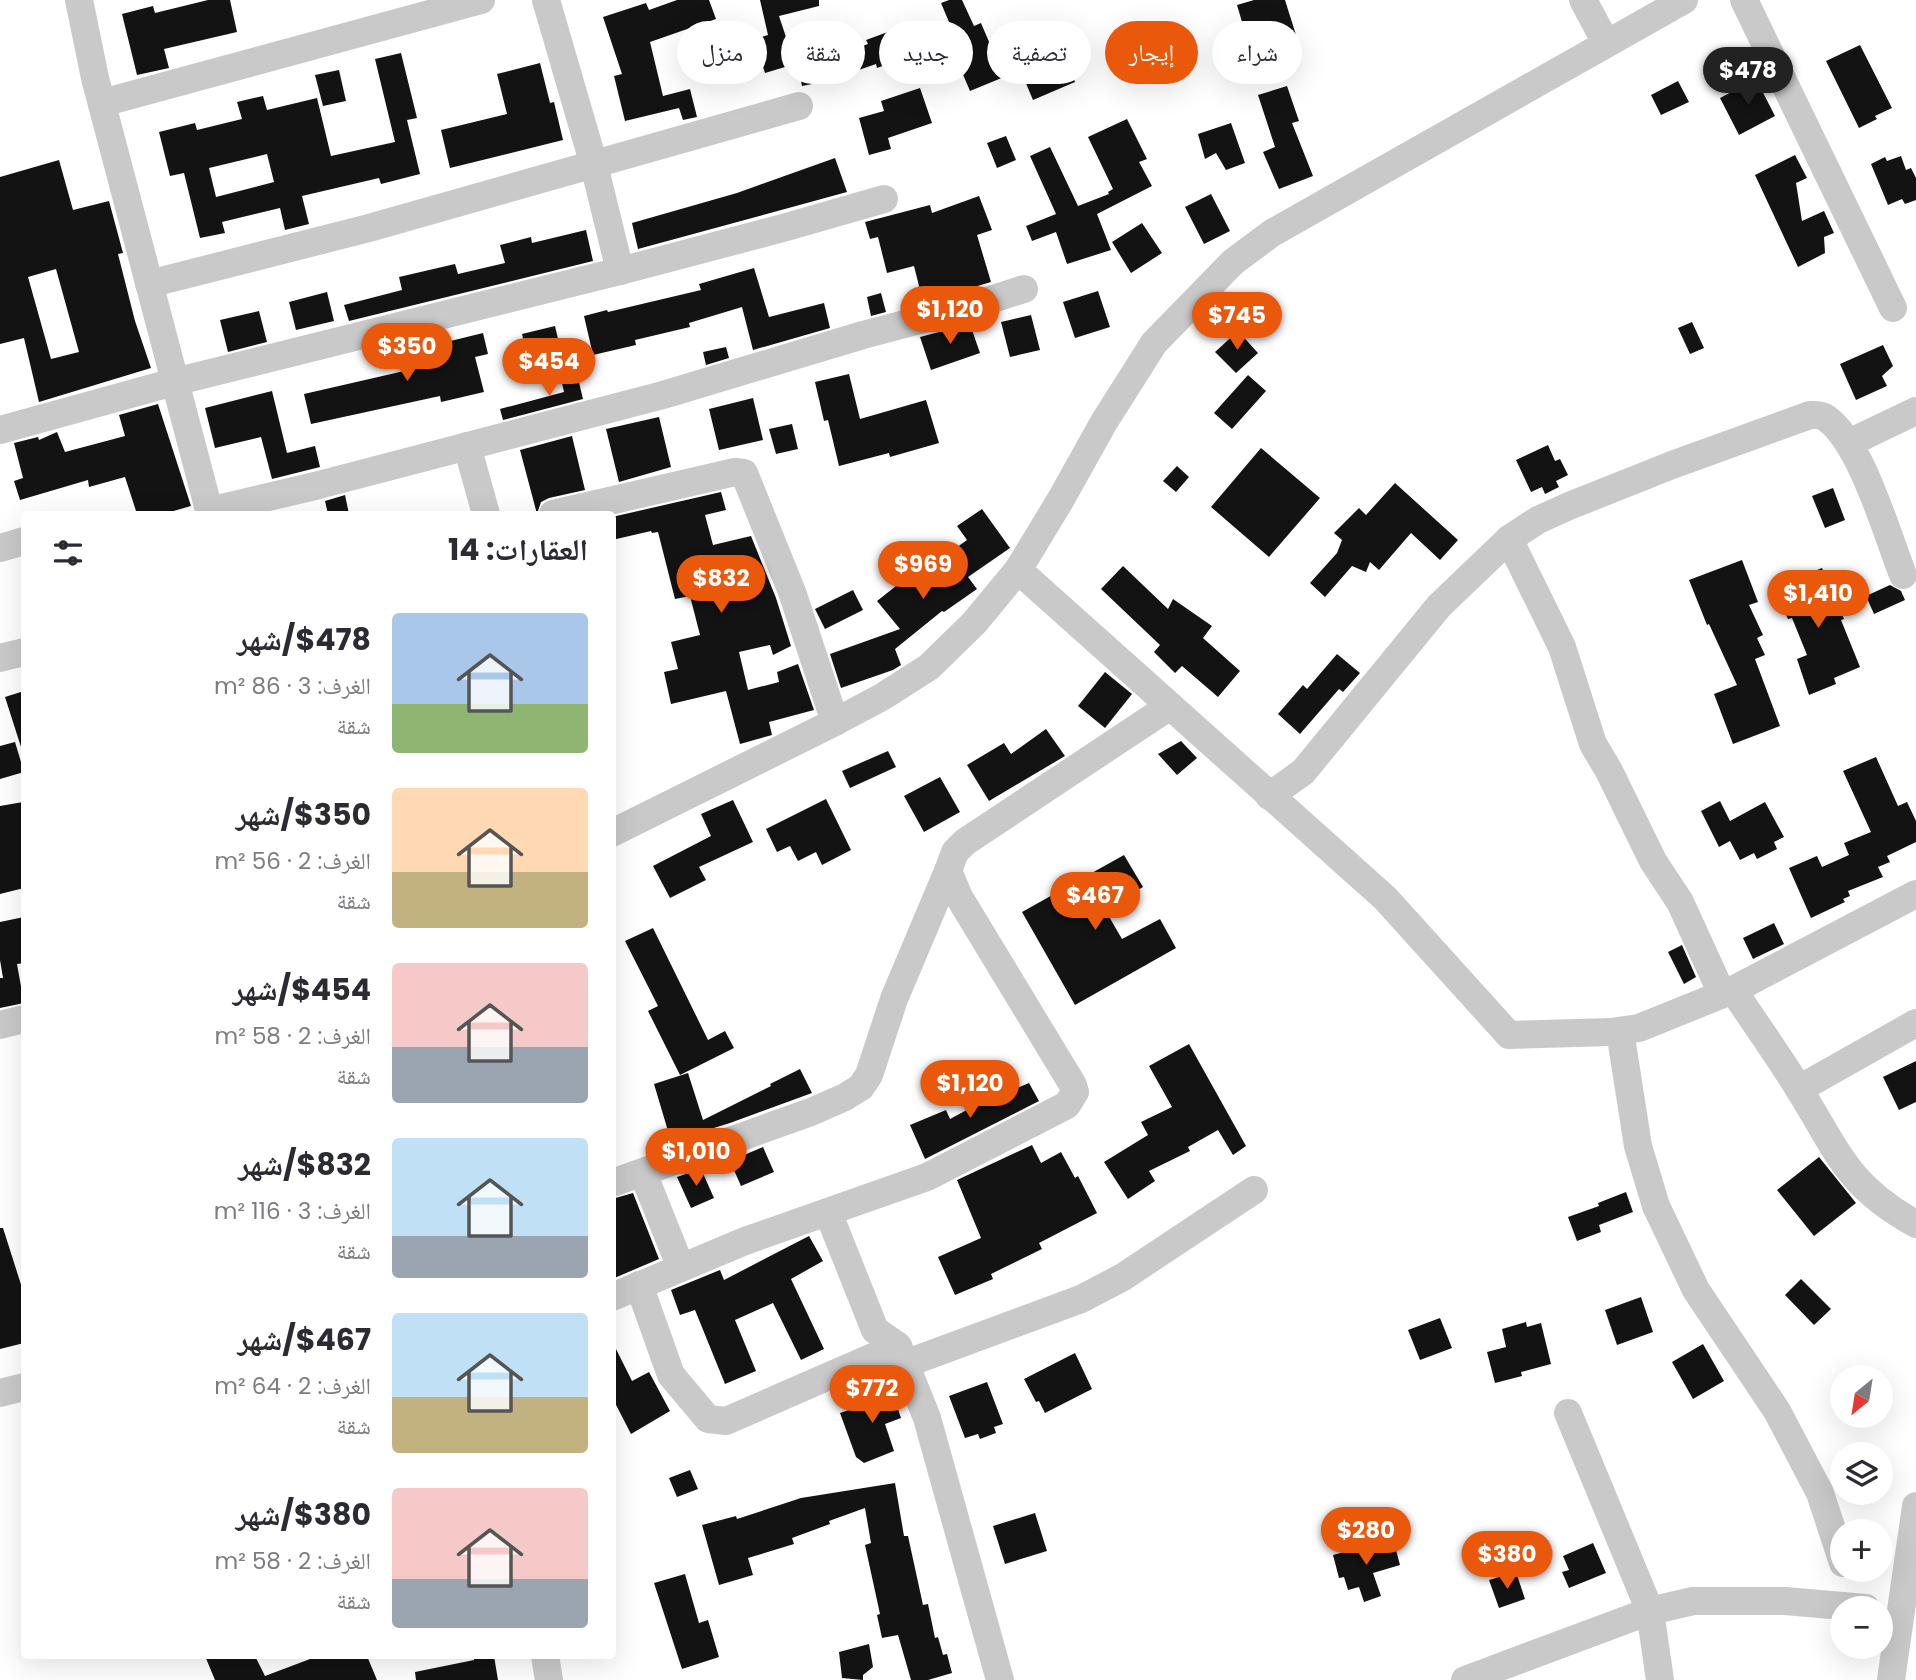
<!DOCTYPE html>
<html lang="ar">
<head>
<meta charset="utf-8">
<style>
  :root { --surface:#fff; --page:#f7f7f7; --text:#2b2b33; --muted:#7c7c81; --accent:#ea580c }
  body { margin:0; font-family:Poppins,"Noto Naskh Arabic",sans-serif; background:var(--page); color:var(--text); direction:rtl; height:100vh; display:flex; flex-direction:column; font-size:26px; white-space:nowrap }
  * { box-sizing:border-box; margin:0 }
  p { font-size:23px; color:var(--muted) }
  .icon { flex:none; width:38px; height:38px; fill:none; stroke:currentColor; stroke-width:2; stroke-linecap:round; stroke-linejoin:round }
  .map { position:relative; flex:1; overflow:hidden; direction:ltr }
  .drawer { position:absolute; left:21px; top:511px; width:595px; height:1148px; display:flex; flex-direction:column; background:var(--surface); border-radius:7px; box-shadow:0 7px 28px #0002; direction:rtl }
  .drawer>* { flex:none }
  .hud { position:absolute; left:637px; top:21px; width:665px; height:63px; direction:rtl; display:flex; gap:14px }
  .needle { width:46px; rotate:210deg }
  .buttons { position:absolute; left:1830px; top:1365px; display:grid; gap:14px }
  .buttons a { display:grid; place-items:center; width:63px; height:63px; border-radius:50%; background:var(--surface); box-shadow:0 7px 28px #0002; font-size:35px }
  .price { position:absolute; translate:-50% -60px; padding:0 16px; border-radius:24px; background:var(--accent); color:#fff; font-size:23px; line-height:46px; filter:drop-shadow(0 2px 4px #0008) }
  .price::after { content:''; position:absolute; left:50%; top:42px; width:21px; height:16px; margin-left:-10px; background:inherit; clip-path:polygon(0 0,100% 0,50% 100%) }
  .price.active { background:#222; color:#fff }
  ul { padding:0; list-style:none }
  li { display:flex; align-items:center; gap:21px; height:175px; padding:0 28px }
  li span { display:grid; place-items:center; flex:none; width:196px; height:140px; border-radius:7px; color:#555 }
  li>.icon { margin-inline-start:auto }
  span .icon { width:84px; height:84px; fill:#fffc; stroke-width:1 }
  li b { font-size:30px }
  h2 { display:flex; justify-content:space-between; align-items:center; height:84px; padding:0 28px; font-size:30px }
  .tag { padding:0 24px; border-radius:32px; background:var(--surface); box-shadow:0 7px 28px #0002; font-size:24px; line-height:63px }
  .tag.active { background:var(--accent); color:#fff }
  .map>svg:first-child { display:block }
  .building { fill:#131313; fill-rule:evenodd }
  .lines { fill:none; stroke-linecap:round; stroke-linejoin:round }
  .minor { stroke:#c9c9c9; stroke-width:28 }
</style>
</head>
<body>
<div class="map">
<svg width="1916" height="1680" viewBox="0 0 1916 1680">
  <rect width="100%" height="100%" fill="#fff"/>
  <g class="building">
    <path d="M208,0H230L237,32L164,49L169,68L137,75L122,14L153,6L155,13Z"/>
    <path d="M677,0H709L716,19L650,42L663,96L690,89L697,117L683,120L679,108L625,121L614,76L622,74L603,17L646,3L649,10Z"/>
    <path d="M760,0H819V6L779,16L795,64L765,73L754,39L768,35Z"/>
    <path d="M949,0H962L974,26L981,23L1004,77L970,91L947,37L954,34L941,3Z"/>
    <path d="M1254,0H1285L1296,35L1250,49L1237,5Z"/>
    <path d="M904,26L915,54L877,68L876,64L827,81L802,86L795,53L812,49L815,63L868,44L866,40Z"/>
    <path d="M1860,45L1892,108L1875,116L1877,119L1859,128L1826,61Z"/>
    <path d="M401,53L417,118L407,120L420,174L381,184L379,178L302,196L309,224L285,230L280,208L222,222L225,233L200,238L184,173L170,176L159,132L195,123L197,130L242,119L237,102L263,96L267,110L317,98L331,156L395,142L375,59ZM267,154L274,182L216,197L209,168Z"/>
    <path d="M540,63L550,103L554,102L563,140L450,168L441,130L507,114L497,74Z"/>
    <path d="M1068,64L1075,82L1033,100L1025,81Z"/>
    <path d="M339,70L346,101L323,106L315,75Z"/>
    <path d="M1756,79L1775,116L1739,135L1720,98Z"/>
    <path d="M1678,81L1689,102L1661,115L1651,95Z"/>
    <path d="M1287,86L1299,121L1292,123L1313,176L1279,189L1263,152L1275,147L1258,95Z"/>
    <path d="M920,88L932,123L888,138L891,149L869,155L859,118L884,111L881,101Z"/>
    <path d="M1127,119L1147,159L1139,162L1152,186L1097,214L1111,250L1067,264L1056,232L1032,241L1026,226L1056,214L1030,156L1050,147L1078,206L1109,194L1108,192L1113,189L1088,137Z"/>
    <path d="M1231,123L1245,163L1226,170L1216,153L1205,159L1198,134Z"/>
    <path d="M1006,136L1016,160L997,168L987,143Z"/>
    <path d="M1795,155L1807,178L1796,183L1802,221L1824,211L1834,233L1824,237L1825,253L1798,267L1755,175Z"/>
    <path d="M1901,156L1906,170L1911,168L1916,178V200L1905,204L1902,199L1888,205L1871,164L1885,157L1887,161Z"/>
    <path d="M835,158L847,192L638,249L632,223L737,193Z"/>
    <path d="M59,160L73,210L109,201L123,253L118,254L135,321L151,368L39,402L24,338L0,344V177ZM56,269L79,352L51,359L28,277Z"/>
    <path d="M1211,194L1230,231L1204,244L1185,207Z"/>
    <path d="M979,196L992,230L977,235L991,282L923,302L914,266L887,273L878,237L870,239L865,222L930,205L932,213Z"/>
    <path d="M1142,223L1162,253L1131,273L1112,242Z"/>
    <path d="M586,230L593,261L349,321L344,305L402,290L399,277L455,264L458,274L505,263L500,245L531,237L532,243Z"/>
    <path d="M754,268L769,317L824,303L830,328L753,350L742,307L689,323L690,327L635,340L636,345L593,355L584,316L607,310L608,312L701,290L699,284Z"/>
    <path d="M1098,291L1110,327L1075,338L1063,302Z"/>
    <path d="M327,292L334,321L296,330L289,302Z"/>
    <path d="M881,293L886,312L871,316L867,297Z"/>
    <path d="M259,311L267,342L228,352L220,320Z"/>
    <path d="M1031,315L1040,350L1010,357L1001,322Z"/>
    <path d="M1692,322L1704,348L1690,354L1678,328Z"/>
    <path d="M970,324L980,353L931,370L920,337Z"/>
    <path d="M555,326L563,360L530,368L522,334Z"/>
    <path d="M1238,331L1258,353L1236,373L1215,352Z"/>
    <path d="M483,333L488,354L475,357L484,392L441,402L440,396L311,424L304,394L426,366L422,348Z"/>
    <path d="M1883,345L1893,366L1882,376L1887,386L1856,400L1840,364Z"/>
    <path d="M726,347L729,358L706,365L703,352Z"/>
    <path d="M576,370L583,399L503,420L500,409L564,392L560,374Z"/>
    <path d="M849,374L860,419L926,400L939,443L890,457L889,453L839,466L828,420L824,421L815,382Z"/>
    <path d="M1248,375L1266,391L1232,429L1214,413Z"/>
    <path d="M272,391L287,453L315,446L320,467L272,479L261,437L215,448L205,408Z"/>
    <path d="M753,398L763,440L719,450L709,409Z"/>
    <path d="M158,404L191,506L163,514H137L125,477L89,487L88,480L20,500L14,481L23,478L14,443L38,437L39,440L57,432L65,452L125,436L119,415Z"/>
    <path d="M659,417L671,467L619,482L606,429Z"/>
    <path d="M792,424L798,449L776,454L769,429Z"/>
    <path d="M572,436L585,490L549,498L541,502L537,514L520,450Z"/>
    <path d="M1548,445L1555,461L1560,459L1568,475L1556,481L1559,487L1545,494L1542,487L1531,492L1516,460Z"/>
    <path d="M1261,448L1320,498L1269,557L1211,507Z"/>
    <path d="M1177,466L1189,477L1176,492L1163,481Z"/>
    <path d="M1395,483L1458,540L1440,560L1411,533L1379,570L1370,562L1366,572L1352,566L1325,597L1310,583L1337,553L1342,540L1334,533L1359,508L1366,515Z"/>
    <path d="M1833,488L1845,520L1825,528L1812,496Z"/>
    <path d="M721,492L726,510L705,515L713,545L751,536L776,598L791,646L773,655L770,645L739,652L748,690L779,682L777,672L798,664L814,710L769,722L772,735L740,744L726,691L671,704L664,672L678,669L671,642L700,635L690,596L675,599L658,532L652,533L651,531L612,540V517Z"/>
    <path d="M345,495L349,514H328L325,501Z"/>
    <path d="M982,509L1010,548L968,577L977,589L944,612L942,611L895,649L901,665L893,670L841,688L830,654L900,629L877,601L910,575L913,579L967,540L957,526Z"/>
    <path d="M1742,560L1758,602L1749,605L1763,635L1757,638L1765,655L1755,659L1780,726L1733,744L1714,694L1737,685L1709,624L1707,625L1689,580Z"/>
    <path d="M1123,566L1168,609L1173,599L1212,626L1203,638L1240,671L1218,697L1182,666L1175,673L1154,652L1160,645L1101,589Z"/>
    <path d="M1822,568L1844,619L1841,620L1860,667L1834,678L1836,684L1809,695L1797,659L1807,655L1792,618L1788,619L1774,588Z"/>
    <path d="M1890,585L1901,591L1905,600L1874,614L1866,596Z"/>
    <path d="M853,590L863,610L825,629L815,609Z"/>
    <path d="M1337,654L1360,673L1343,692L1339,689L1300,734L1278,714L1303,685L1307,689Z"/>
    <path d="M1105,672L1132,694L1105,728L1078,706Z"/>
    <path d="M24,691V747H21L5,697Z"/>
    <path d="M1046,729L1065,756L989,801L967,765L1004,743L1011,754Z"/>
    <path d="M1181,741L1197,758L1177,775L1158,754Z"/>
    <path d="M15,742L24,772L0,779V746Z"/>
    <path d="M888,751L896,767L850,788L842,771Z"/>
    <path d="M1876,757L1898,806L1907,802L1916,821V842L1887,856L1890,862L1878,867L1883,877L1848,891L1850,896L1843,899L1845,902L1811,918L1789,868L1817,856L1822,867L1849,855L1844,843L1871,832L1843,771Z"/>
    <path d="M940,777L960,812L924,832L904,796Z"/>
    <path d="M826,799L851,850L822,865L816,852L798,861L790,846L777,852L766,829Z"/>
    <path d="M733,800L753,842L699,867L706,880L670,898L653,866L711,836L701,814Z"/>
    <path d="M1720,801L1730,821L1765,802L1784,837L1774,842L1777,849L1757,859L1754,853L1740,860L1730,841L1719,847L1701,811Z"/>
    <path d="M23,802L24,888L0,894V806Z"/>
    <path d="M1124,855L1143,887L1104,908L1122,939L1160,919L1176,948L1075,1005L1022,912Z"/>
    <path d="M24,917V963L17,964L24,1003L0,1008V978H3L0,960V922Z"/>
    <path d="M1774,923L1784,944L1753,959L1743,938Z"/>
    <path d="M653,928L708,1040L725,1031L734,1048L680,1075L648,1011L658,1006L625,941Z"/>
    <path d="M1682,945L1696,977L1684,984L1668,952Z"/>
    <path d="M1189,1044L1246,1146L1233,1155L1218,1130L1188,1147L1190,1151L1149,1171L1155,1181L1128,1199L1104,1162L1148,1135L1141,1122L1172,1107L1149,1066Z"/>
    <path d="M1916,1061V1102L1899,1110L1883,1077Z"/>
    <path d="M800,1069L812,1093L730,1123L671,1141L654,1084L688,1073L703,1120L771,1086L770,1084Z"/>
    <path d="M1029,1083L1039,1101L925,1159L910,1125L946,1110L950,1119L991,1097L992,1099Z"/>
    <path d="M1032,1145L1041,1163L1061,1152L1075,1178L1078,1176L1097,1213L1039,1243L1042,1249L991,1274L993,1279L955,1295L938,1257L981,1238L957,1180Z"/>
    <path d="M763,1147L774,1172L741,1186L730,1161Z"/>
    <path d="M1819,1157L1856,1203L1814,1236L1777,1190Z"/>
    <path d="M701,1169L714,1198L691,1208L677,1177Z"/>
    <path d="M1626,1192L1633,1212L1599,1225L1601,1232L1577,1241L1568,1217L1599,1206L1598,1203Z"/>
    <path d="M633,1193L659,1259L612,1279V1199Z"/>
    <path d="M0,1228H3L24,1294V1343L0,1349Z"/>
    <path d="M809,1236L823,1261L791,1279L824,1349L801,1360L773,1303L735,1320L756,1371L725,1384L695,1310L680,1315L671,1290L720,1270L724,1280Z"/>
    <path d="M1801,1279L1831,1309L1814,1325L1785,1295Z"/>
    <path d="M1641,1297L1653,1332L1617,1345L1605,1310Z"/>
    <path d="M1440,1318L1452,1348L1420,1360L1408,1330Z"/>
    <path d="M1526,1322L1527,1327L1541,1323L1551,1364L1521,1372L1522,1376L1495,1383L1487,1352L1506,1347L1502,1329Z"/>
    <path d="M612,1341L632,1381L649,1372L670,1411L631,1434L612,1397Z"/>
    <path d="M1703,1344L1724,1381L1693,1399L1672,1362Z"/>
    <path d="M1075,1353L1092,1389L1045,1413L1039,1401L1036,1402L1024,1379Z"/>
    <path d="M987,1382L1003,1424L994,1427L996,1433L980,1439L978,1434L965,1438L949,1396Z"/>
    <path d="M889,1383L901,1418L885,1424L894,1451L864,1463L856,1457L840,1413L876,1401L872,1389Z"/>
    <path d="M690,1470L698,1489L677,1497L669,1478Z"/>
    <path d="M895,1483L904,1536H908L923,1605L928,1604L935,1638L938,1637L943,1655L947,1654L952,1673L928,1680H911L898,1635L882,1638L877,1615L880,1614L865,1545L871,1543L865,1508L829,1521L830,1524L792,1538L794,1544L748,1558L753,1575L719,1585L702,1525L736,1516L737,1519L801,1498Z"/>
    <path d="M1035,1513L1047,1551L1005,1564L993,1526Z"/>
    <path d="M1393,1539L1400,1565L1373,1573L1381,1596L1364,1602L1359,1587L1348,1590L1344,1577L1339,1578L1333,1555Z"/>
    <path d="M1593,1543L1606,1573L1569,1588L1562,1572L1569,1570L1563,1556Z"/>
    <path d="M685,1574L699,1623L708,1620L719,1657L682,1669L654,1583Z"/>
    <path d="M1517,1575L1525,1599L1499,1608L1489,1580L1503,1576L1504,1579Z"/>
    <path d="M869,1644L873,1667L863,1675V1680L842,1678L839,1652Z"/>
    <path d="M205,1656H255L265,1676L318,1656H367L377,1680H215Z"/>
    <path d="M474,1656H494L498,1680H416L415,1672L474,1660Z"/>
  </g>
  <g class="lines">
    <g class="minor">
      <path d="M79,0L95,78L210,514"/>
      <path d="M1583,0L1606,43"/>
      <path d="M1744,0L1893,308"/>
      <path d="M102,103L481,0"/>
      <path d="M620,271L783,228L884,199"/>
      <path d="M149,284L369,228L799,106"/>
      <path d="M0,430L174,382L620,271L594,165L546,0"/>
      <path d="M1849,443L1916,411"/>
      <path d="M467,446L486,514"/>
      <path d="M209,511L315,486L663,395L863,335L958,310L1024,289"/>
      <path d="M553,514L735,472L744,473L792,592L835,722"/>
      <path d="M1509,539L1562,647L1593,744L1609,771L1653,861L1680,902L1722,994"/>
      <path d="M0,548L24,541"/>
      <path d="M1018,570L1385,898L1509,1035L1611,1032L1639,1028L1733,990L1916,894"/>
      <path d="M0,658L24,652"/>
      <path d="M1269,796L1303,772L1439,606L1509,539L1538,520L1569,506L1672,465L1810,415C1815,415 1821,414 1826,418C1861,442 1887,534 1903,575"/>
      <path d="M612,833L835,722L882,697L929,667L974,623L1018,570L1061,499L1104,422L1154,343L1233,262L1272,233L1684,0"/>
      <path d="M1733,990C1755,1023 1778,1055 1799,1089C1838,1152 1847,1186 1916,1224"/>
      <path d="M0,1025L24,1019"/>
      <path d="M1620,1031L1638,1146L1656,1206L1696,1290L1777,1411L1820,1493L1843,1563"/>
      <path d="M1799,1089L1916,1023"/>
      <path d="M643,1173L681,1268"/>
      <path d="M612,1183L811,1112L845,1097L861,1087L869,1075L894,999L948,871"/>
      <path d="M828,1212L875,1330L898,1346L927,1418L1000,1680"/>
      <path d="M639,1285L671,1375L708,1419L726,1421L898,1346"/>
      <path d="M612,1297L745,1241L927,1177L1067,1105L1075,1092L1073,1085L959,897L948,871L955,852L965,842L1170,706"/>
      <path d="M905,1364L1081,1299L1123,1277L1254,1190"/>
      <path d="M0,1393L24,1387"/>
      <path d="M1568,1413L1650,1611L1660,1680"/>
      <path d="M545,1656L549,1680"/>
      <path d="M1465,1680L1650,1611L1693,1601H1785L1866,1608"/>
      <path d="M1891,1680L1916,1506"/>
    </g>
  </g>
</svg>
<div class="buttons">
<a><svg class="needle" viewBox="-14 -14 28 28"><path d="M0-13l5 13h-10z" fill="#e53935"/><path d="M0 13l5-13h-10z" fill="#7c7c81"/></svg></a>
<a><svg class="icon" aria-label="layers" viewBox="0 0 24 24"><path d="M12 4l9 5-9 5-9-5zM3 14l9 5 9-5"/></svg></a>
<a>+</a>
<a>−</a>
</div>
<b class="price active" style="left:1748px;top:107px">$478</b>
<b class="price" style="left:950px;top:346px">$1,120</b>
<b class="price" style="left:1237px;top:352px">$745</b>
<b class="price" style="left:407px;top:383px">$350</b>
<b class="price" style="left:549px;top:398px">$454</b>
<b class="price" style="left:923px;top:601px">$969</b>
<b class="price" style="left:721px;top:615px">$832</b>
<b class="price" style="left:1818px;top:630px">$1,410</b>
<b class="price" style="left:1095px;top:932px">$467</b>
<b class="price" style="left:970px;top:1120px">$1,120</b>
<b class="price" style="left:696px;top:1188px">$1,010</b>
<b class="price" style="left:872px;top:1425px">$772</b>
<b class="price" style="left:1366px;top:1567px">$280</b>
<b class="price" style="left:1507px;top:1591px">$380</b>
<div class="hud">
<a class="tag">شراء</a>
<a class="tag active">إيجار</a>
<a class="tag">تصفية</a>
<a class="tag">جديد</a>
<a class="tag">شقة</a>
<a class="tag">منزل</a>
</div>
<section class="drawer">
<h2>العقارات: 14<svg class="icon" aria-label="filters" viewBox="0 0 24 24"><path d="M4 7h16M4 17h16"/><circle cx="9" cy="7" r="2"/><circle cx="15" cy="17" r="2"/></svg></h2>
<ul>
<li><span style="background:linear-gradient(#a9c7e8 65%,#8fb573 0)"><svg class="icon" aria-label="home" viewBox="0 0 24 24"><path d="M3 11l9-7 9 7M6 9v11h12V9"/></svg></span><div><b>$478/شهر</b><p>الغرف: 3 · 86 m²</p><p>شقة</p></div></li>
<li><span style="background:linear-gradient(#ffd9b3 60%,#c2b280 0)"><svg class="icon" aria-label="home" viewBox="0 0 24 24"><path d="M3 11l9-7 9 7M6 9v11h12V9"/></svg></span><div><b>$350/شهر</b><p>الغرف: 2 · 56 m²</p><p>شقة</p></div></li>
<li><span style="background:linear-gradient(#f6c9c9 60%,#9aa5b1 0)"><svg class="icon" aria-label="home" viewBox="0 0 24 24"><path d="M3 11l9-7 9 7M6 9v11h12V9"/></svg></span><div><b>$454/شهر</b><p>الغرف: 2 · 58 m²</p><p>شقة</p></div></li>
<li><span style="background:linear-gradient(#bfe0f5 70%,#9aa5b1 0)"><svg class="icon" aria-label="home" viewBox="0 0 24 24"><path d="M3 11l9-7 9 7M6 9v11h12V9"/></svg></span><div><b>$832/شهر</b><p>الغرف: 3 · 116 m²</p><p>شقة</p></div></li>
<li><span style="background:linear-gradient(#bfe0f5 60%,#c2b280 0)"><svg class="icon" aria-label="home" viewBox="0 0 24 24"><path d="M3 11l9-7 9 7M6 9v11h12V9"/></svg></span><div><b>$467/شهر</b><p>الغرف: 2 · 64 m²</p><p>شقة</p></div></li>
<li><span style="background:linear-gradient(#f6c9c9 65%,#9aa5b1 0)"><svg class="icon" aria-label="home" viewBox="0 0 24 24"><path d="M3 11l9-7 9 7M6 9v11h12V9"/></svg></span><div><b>$380/شهر</b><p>الغرف: 2 · 58 m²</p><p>شقة</p></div></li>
</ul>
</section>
</div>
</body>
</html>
